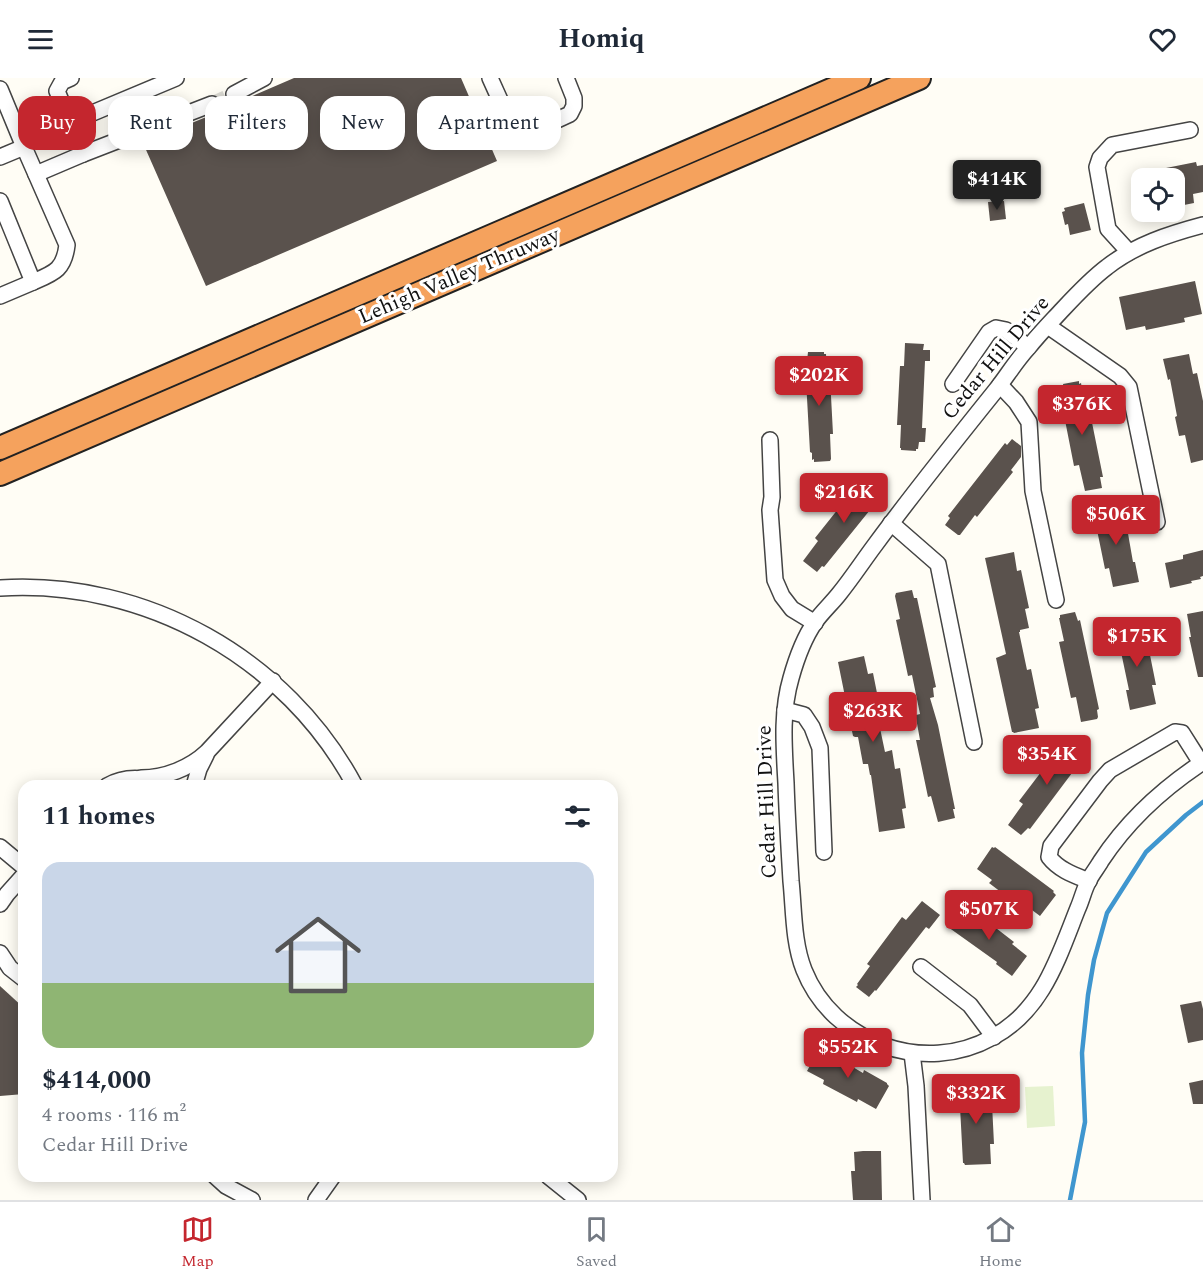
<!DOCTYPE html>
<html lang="en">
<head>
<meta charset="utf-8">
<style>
  :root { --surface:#fff; --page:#f6f6f7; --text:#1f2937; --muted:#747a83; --line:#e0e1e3; --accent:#c4262e }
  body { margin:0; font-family:Spectral,serif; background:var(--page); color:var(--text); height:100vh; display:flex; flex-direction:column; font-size:22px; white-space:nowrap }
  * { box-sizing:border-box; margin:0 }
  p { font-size:20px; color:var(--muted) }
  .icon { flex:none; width:33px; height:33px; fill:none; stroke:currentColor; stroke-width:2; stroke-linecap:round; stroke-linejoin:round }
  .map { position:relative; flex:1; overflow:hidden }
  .drawer { position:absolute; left:18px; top:702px; width:600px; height:402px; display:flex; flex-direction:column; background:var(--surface); border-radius:18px; box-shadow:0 3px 15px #0003 }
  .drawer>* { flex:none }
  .banner { position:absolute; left:18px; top:18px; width:600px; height:54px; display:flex; gap:12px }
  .tools { position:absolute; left:1131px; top:90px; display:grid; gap:12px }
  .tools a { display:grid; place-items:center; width:54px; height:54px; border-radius:12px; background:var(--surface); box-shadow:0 3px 15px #0003; font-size:30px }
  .price { position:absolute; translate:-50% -51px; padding:0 14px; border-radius:6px; background:var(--accent); color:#fff; font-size:20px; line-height:39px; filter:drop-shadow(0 2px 3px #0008) }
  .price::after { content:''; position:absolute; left:50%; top:36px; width:18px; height:14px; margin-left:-9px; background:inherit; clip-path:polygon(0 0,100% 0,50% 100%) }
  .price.selected { background:#222; color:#fff }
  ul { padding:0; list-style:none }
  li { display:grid; align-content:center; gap:12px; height:318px; padding:0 24px }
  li+li { border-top:2px solid var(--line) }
  li span { display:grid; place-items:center; height:186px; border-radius:18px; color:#555 }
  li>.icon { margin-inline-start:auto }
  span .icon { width:108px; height:108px; fill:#fffc; stroke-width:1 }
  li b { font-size:26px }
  h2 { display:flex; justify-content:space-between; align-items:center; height:72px; padding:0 24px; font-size:26px }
  .tag { padding:0 21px; border-radius:18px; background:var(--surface); box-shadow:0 3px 15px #0003; font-size:21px; line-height:54px }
  .tag.selected { background:var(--accent); color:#fff }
  header { display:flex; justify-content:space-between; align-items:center; height:78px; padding:0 24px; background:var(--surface); font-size:27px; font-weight:700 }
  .tabs { display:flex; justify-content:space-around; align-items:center; height:84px; border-top:2px solid var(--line); background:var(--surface); font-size:16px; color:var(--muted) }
  .tabs a { display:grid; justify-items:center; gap:3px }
  .tabs .selected { color:var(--accent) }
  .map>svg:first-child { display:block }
  .green { fill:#d5ebbd }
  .pitch { fill:#e6f2cf }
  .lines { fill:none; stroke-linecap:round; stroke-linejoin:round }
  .stream { stroke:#3f96cf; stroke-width:4.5 }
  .building { fill:#5a524d }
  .minor-tunnel { stroke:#dbdad3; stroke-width:15; stroke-dasharray:15 8; stroke-linecap:butt }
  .minor-casing { stroke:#444; stroke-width:18 }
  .highway-casing { stroke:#222; stroke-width:26 }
  .minor { stroke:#fff; stroke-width:15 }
  .highway { stroke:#f5a25d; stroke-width:22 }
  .labels { text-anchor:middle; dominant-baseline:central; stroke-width:6; stroke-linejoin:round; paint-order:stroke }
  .street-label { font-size:21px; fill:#111; stroke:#fff }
</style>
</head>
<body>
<header><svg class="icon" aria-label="menu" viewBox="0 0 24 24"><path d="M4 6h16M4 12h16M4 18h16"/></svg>Homiq<svg class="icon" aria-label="heart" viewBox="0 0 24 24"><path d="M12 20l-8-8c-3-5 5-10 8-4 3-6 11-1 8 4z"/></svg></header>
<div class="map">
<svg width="1203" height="1122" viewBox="0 0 1203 1122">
  <rect width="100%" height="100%" fill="#fffdf5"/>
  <path class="green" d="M1005,1011L1011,1014C1012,1020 1017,1022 1019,1028L1015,1034L1006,1035L996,1027L994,1016L997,1013Z"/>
  <path class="pitch" d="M1053,1008L1055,1048L1027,1050L1025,1009Z"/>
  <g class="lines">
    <path class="stream" d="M1070,1122L1085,1044L1082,975L1088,917L1094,882L1107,835L1146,774L1186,737L1203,724"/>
  </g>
  <g class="building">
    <path d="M294,0H461L497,83L206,208L143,65L216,35L220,32Z"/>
    <path d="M1196,84L1197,88L1203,87V114L1193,116L1194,125L1174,129V100H1142L1141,95Z"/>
    <path d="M1004,123L1006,141L990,143L988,124Z"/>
    <path d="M1084,125L1091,152L1070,157L1068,146L1065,147L1062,134L1065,133L1064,130Z"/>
    <path d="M1195,203L1202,236L1184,240L1185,244L1146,252L1145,248L1126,252L1119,219Z"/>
    <path d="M905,265L924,266L923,272H930V283H925L922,350H926L925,364H919L918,371H916V373L901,372V370H900L901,347H897L900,288H904Z"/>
    <path d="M808,274H824V276H826L827,299H830L833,356H830L831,381L830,383L814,384V381L812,382V375L810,374L805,284L807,283Z"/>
    <path d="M1189,276L1193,296L1197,295L1203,323V382L1191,385L1185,357L1179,358L1175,339L1177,338L1170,301L1168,302L1163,281Z"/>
    <path d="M1079,303V306L1081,305L1082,311L1085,310L1103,399H1100L1102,410L1085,413L1079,387L1074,388L1063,332L1067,331L1063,306Z"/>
    <path d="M1012,361L1021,368V379L1011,392L1013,394L977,439L975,437L960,457H958L945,447L950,440L948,438L1005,365L1007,367Z"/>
    <path d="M870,399L883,409L879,416L884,420L877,429L874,427L824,489L822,488L817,494L803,483L818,463L815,460L850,416L854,418Z"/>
    <path d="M1113,426L1114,429L1123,427L1133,484H1135L1139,504L1113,509L1109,490L1105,491L1097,452L1101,451L1097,430Z"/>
    <path d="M1203,472V498L1200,499L1201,501L1191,503L1192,505L1170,510L1165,485L1183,481V477Z"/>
    <path d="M1014,474L1017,493L1021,492L1029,530L1025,531L1029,550L1020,552V554H1019L1027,592L1031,591L1039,630L1035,631L1039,650L1014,655L1013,654H1012L996,580L1006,576L985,480Z"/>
    <path d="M912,512L914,520H917L936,609L933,610L934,619L930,620L938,647L955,731H953L955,740L938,744L931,718L928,719L916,662H920L916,640V637L920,636L912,597L908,598L896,542L900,541L895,518L896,515Z"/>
    <path d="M1203,533V599H1198L1189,559H1191L1187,536Z"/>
    <path d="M1075,534L1078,543L1080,542L1099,631L1097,632L1098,639L1097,641L1081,644L1076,619L1071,620L1059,564L1064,563L1059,540H1060V537Z"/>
    <path d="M1140,549L1144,568L1148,567L1156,607H1152L1156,626L1130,632L1126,612H1129L1121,574L1118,575L1114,555Z"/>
    <path d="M864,578L868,596L873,595L881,635L877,636L885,674L892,672L895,691L900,690L906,730L902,731L905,750L879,754L871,697H870L868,686H863L858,659H855L853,658L838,584Z"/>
    <path d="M1073,660L1086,670L1085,671L1086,672L1082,678L1084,679L1030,751L1028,750L1021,757L1008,747L1023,726L1019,723L1054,677L1057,680L1071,661L1072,662Z"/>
    <path d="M992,769L994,770L995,769L1054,813L1053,814L1056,817L1040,838L1024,826L1022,830L989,805L992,802L977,791Z"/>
    <path d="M922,823L940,837L929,851L926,849L876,913L875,912L869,919L856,909L858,907L857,906L870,888L867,886L902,839L906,842Z"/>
    <path d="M965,831L980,843L983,840L1014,864L1012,866L1027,878L1012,898L996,886L997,884L948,849L958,837L960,838Z"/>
    <path d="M0,908L24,930V1016L0,1018Z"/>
    <path d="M1201,923L1203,931V962L1188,965L1180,927Z"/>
    <path d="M820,970L863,995L864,992L887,1005V1006L889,1008L876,1031L858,1021L857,1024L823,1006L824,1002L807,993Z"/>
    <path d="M1203,1002V1026H1193L1189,1005Z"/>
    <path d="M987,1007L988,1026H992L994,1066H990L991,1086L965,1087L964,1085H963L959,1010Z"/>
    <path d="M863,1073H881L882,1122H853L851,1093H855L854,1074Z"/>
  </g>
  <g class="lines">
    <path class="minor-tunnel" d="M212,26L234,16"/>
    <defs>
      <g id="minor">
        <path d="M490,0L513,51L522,54H531L570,36L574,28V20L566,0"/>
        <path d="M0,11L24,69L0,79"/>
        <path d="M234,16L264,0"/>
        <path d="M71,44L176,0"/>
        <path d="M24,69L67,167C64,192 54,195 33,204"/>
        <path d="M83,76L212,26"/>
        <path d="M36,96L83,76L57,13L62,4L71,0"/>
        <path d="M0,123L33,204L0,218"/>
        <path d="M1203,147C1169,156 1135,167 1107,189C1091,201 1077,216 1063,231C1051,244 1039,256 1028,270C1016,283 1007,298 996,312C955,363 914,414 875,467C863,483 852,500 839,516C832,525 822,534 815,544C804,560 796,582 791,600C781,634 784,669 786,705C787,737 789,770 791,803C794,832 793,864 804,892C833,965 924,998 993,959C1043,932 1058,880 1078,830C1082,821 1084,811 1089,802C1092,796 1097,790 1101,783C1128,742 1162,711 1203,684"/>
        <path d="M1129,174L1108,151L1097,89L1100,80L1112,67L1190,52"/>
        <path d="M1048,248L1120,298L1129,309L1157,444"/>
        <path d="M953,306L989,254L996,250L1006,252L1028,269"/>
        <path d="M1000,307L1016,324L1029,344L1033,413L1056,522"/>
        <path d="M770,362L772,419L770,432L775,502L782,518L792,531L815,545"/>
        <path d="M891,445L938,486L974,664"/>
        <path d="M0,510C145,501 287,580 355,708"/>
        <path d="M785,632L804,637L812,649L820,670L824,774"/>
        <path d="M141,700C165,700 190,690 207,674L273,603"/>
        <path d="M107,708C124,698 146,698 163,708"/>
        <path d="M194,708L199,691L206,677"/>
        <path d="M0,769L24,789"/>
        <path d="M1089,803C1074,797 1059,792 1049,779L1051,768L1100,703L1110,692L1175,654L1182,655L1201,685"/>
        <path d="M0,826L7,816L24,797"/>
        <path d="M0,875L10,890L24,901"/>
        <path d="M921,889L970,927L994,959"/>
        <path d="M912,975L916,1008L922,1122"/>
        <path d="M215,1098L226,1108L252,1122"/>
        <path d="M548,1098L578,1122"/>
        <path d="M316,1122L333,1098"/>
      </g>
      <g id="highway">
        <path d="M0,370L859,0"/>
        <path d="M0,396L919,0"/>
      </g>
    </defs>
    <use href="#minor" class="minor-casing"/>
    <use href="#highway" class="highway-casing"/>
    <use href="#minor" class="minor"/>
    <use href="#highway" class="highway"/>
  </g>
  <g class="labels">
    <g class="street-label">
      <text transform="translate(459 198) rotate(-23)">Lehigh Valley Thruway</text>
      <text transform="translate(996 280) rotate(-50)">Cedar Hill Drive</text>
      <text transform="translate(767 724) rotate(-92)">Cedar Hill Drive</text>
    </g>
  </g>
</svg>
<div class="tools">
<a><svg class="icon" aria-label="locate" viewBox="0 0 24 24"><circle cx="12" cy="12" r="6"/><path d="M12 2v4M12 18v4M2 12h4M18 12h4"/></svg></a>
</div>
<b class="price selected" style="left:997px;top:133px">$414K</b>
<b class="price" style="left:819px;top:329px">$202K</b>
<b class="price" style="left:1082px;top:358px">$376K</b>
<b class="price" style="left:844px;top:446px">$216K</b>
<b class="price" style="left:1116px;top:468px">$506K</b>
<b class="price" style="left:1137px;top:590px">$175K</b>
<b class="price" style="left:873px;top:665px">$263K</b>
<b class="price" style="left:1047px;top:708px">$354K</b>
<b class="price" style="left:989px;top:863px">$507K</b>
<b class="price" style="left:848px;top:1001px">$552K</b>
<b class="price" style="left:976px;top:1047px">$332K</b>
<div class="banner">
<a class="tag selected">Buy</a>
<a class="tag">Rent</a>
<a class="tag">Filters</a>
<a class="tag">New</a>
<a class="tag">Apartment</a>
</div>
<section class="drawer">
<h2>11 homes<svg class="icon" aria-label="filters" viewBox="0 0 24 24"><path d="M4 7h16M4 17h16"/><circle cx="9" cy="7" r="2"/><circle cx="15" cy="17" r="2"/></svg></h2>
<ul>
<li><span style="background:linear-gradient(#c9d6e8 65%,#8fb573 0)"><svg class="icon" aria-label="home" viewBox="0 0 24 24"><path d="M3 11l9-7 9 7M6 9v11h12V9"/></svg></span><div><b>$414,000</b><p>4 rooms · 116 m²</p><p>Cedar Hill Drive</p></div></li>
</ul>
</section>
</div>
<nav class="tabs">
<a class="selected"><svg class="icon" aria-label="map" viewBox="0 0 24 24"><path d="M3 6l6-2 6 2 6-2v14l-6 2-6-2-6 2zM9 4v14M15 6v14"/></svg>Map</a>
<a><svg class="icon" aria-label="saved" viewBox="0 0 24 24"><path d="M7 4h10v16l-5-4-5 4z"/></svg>Saved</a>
<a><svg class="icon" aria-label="home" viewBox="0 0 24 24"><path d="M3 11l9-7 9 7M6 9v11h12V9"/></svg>Home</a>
</nav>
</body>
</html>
